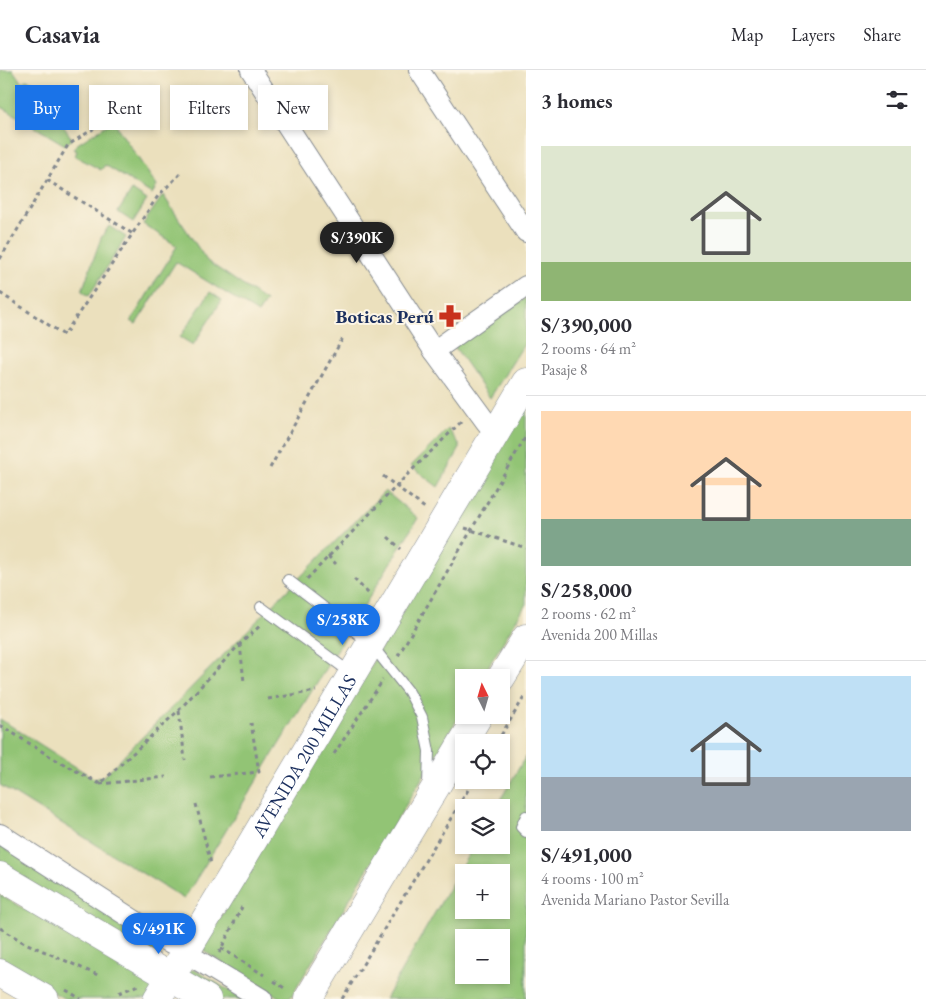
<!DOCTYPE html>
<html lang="en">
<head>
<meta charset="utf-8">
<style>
  :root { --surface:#fff; --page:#f2f2f3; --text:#2b2b33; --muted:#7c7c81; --line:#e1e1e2; --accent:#1a73e8 }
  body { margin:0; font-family:"EB Garamond",serif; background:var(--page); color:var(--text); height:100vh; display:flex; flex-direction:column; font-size:19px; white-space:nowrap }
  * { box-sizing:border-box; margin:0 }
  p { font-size:16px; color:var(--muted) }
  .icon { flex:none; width:28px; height:28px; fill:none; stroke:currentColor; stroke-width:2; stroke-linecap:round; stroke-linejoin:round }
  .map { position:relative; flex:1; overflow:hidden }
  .sheet { display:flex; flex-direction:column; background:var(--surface); width:400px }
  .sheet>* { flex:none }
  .banner { position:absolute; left:15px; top:15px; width:435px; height:45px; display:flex; gap:10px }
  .needle { width:32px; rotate:355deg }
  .buttons { position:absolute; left:455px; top:599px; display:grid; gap:10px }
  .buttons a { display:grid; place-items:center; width:55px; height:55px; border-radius:0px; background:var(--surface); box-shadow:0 2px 8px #0003; font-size:25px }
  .price { position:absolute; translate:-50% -42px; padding:0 11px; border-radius:18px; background:var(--accent); color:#fff; font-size:16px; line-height:32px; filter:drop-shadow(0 1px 2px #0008) }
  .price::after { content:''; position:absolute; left:50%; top:30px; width:15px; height:11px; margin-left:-8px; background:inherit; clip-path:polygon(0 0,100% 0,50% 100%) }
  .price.selected { background:#222; color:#fff }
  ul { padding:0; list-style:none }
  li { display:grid; align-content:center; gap:10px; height:265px; padding:0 15px }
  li+li { border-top:1px solid var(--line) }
  li span { display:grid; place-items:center; height:155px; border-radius:0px; color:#555 }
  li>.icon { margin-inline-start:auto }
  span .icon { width:90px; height:90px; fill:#fffc; stroke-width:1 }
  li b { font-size:21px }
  h2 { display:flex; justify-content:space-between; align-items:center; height:60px; padding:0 15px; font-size:21px }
  .chip { padding:0 18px; border-radius:0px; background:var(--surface); box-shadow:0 2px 8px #0003; font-size:18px; line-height:45px }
  .chip.selected { background:var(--accent); color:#fff }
  header { display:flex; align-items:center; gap:30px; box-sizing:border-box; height:70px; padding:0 25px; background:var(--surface); border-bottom:1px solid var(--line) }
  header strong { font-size:24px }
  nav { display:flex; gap:28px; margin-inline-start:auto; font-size:18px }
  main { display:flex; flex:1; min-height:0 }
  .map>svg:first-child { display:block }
  .green { fill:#92c474; stroke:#567a69; fill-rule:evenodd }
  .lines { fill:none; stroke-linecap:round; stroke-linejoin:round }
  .lane-casing { stroke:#83888e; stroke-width:12 }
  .street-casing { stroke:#83888e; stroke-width:22 }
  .secondary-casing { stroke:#83888e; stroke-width:29 }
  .path { stroke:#83888e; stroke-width:3; stroke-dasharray:4 4; stroke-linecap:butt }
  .lane { stroke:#fff; stroke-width:10 }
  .street { stroke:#fff; stroke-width:20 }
  .secondary { stroke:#fff; stroke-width:28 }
  .labels { text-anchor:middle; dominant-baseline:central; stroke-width:4; stroke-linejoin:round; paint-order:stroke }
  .poi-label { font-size:19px; font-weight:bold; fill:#1b2f5e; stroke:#fcf5e5; text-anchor:end }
  .street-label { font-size:19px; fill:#1b2f5e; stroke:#fcf5e5 }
</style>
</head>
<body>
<header>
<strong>Casavia</strong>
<nav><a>Map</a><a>Layers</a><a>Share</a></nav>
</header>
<main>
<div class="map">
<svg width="526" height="929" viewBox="0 0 526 929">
  <rect width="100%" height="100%" fill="#fcf5e5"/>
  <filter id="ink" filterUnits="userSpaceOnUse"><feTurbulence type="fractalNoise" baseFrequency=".02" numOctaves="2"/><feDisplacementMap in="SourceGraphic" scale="10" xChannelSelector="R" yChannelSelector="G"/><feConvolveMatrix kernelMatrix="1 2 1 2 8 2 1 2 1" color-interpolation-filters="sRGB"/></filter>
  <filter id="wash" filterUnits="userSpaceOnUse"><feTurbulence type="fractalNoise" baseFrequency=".0096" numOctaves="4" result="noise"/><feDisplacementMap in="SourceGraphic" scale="20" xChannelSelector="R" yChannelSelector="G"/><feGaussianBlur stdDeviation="1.12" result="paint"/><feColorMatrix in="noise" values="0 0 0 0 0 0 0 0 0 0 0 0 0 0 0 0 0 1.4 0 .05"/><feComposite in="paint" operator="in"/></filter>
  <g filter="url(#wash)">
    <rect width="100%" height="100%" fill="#ebe0bd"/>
    <g class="green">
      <path d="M0,0H13L22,13L26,10L34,12L72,69L65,75L0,36Z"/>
      <path d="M113,51L157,116L152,124L105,95L101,100L75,86L77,81L73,79L76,75Z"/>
      <path d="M132,120L147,130L133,152L118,142Z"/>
      <path d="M163,125L207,191L266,231L258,243L176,192L136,254L131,251L177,176L143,154Z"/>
      <path d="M109,156L126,167L89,226L82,221L101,168Z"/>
      <path d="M210,222L222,230L193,275L180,267Z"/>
      <path d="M526,228V271L490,328L454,276Z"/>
      <path d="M526,334V534L482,607L464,608V638L291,927L282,929L205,882L204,875Z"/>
      <path d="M448,359L459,374V380L438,417L411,396Z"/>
      <path d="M385,421L418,448L184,829L0,715V649L95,709L104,706Z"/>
      <path d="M526,686V929H385L474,775H501V738L496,737ZM464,802H501V840H464ZM464,868H501V905H464Z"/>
      <path d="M0,775L163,877L153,891L0,801Z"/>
      <path d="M0,825L159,914L149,929H65L0,891Z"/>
      <path d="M190,900H195L243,929H219L187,902Z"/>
    </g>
  </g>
  <g filter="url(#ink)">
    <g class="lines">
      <defs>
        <g id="lane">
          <path d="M288,510L370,573L409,622L422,647L429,681L428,716"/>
          <path d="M261,537L351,603"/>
          <path d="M526,746L521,757L526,762"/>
        </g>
        <g id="street">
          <path d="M251,0L434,281L486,352L496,364"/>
          <path d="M419,0L526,162"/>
          <path d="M434,281L526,216"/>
          <path d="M0,764L171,874L262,929"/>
        </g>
        <g id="secondary">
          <path d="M501,608L526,568"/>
          <path d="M0,806L207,929"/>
          <path d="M0,903L45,929"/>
          <path id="s1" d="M157,929L238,796L526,312"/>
          <path d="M308,929L479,645"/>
        </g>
      </defs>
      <use href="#lane" class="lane-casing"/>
      <use href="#street" class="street-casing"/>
      <use href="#secondary" class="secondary-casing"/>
      <g class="path">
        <path d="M47,110L133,164"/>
        <path d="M0,189L68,75L133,34"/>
        <path d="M0,223L64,265L158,126L180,104"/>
        <path d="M270,398L344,266"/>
        <path d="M383,406L426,439"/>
        <path d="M465,458L526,478"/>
        <path d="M388,467L401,479"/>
        <path d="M328,486L336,494"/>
        <path d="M307,509L408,404L462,351"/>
        <path d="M354,509L371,526"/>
        <path d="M240,574L244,612"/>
        <path d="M398,586L526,366"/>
        <path d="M268,629L316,621"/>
        <path d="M179,641L185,690"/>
        <path d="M0,655L51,687L100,714L179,640L240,574L262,554"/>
        <path d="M497,672L526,624"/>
        <path d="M334,684L383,610"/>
        <path d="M210,707L259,702L251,653"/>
        <path d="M100,714L166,707"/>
        <path d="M196,734L211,794"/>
        <path d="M0,858L23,872L100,906"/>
        <path d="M221,878L264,905"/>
        <path d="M219,883L242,837"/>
        <path d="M274,911L287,920"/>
        <path d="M66,920L81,929"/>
        <path d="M119,923L138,915"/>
        <path d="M342,929L474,710"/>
      </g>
      <use href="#lane" class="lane"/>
      <use href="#street" class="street"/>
      <use href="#secondary" class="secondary"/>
    </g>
  </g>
  <defs>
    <symbol id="pharmacy-bare" viewBox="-9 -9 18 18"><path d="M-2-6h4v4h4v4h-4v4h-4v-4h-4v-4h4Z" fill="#c8321e" stroke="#fcf5e5" stroke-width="2.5" paint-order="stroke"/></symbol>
  </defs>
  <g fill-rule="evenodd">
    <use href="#pharmacy-bare" x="434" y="230" width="32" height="32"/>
  </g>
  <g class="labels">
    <g class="poi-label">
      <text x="434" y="246">Boticas Perú</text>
    </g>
    <g class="street-label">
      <text stroke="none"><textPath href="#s1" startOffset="284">AVENIDA 200 MILLAS</textPath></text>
    </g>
  </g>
</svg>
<div class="buttons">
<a><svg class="needle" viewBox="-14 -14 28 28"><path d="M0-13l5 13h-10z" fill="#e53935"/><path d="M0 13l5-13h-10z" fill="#7c7c81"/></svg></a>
<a><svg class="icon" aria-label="locate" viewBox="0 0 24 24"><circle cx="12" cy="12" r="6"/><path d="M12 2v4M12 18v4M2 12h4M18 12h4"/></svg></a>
<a><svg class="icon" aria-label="layers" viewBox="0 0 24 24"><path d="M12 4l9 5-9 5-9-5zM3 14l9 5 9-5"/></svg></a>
<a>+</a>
<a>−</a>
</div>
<b class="price selected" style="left:357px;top:194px">S/390K</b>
<b class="price" style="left:343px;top:576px">S/258K</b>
<b class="price" style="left:159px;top:885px">S/491K</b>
<div class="banner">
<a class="chip selected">Buy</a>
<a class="chip">Rent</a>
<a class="chip">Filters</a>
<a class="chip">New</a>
</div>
</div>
<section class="sheet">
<h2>3 homes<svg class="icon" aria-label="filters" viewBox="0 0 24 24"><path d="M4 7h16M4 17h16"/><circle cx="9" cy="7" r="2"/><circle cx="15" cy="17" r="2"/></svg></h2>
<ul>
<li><span style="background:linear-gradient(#dfe7d0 75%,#8fb573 0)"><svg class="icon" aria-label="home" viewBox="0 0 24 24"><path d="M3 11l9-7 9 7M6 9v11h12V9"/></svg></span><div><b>S/390,000</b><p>2 rooms · 64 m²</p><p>Pasaje 8</p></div></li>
<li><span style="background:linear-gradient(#ffd9b3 70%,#7fa58c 0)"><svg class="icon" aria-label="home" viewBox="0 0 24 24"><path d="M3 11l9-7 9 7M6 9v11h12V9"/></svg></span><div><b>S/258,000</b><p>2 rooms · 62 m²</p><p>Avenida 200 Millas</p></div></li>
<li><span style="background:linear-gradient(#bfe0f5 65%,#9aa5b1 0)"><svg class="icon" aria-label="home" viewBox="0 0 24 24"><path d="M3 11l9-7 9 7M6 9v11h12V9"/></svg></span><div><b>S/491,000</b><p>4 rooms · 100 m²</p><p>Avenida Mariano Pastor Sevilla</p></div></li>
</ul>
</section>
</main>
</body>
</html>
